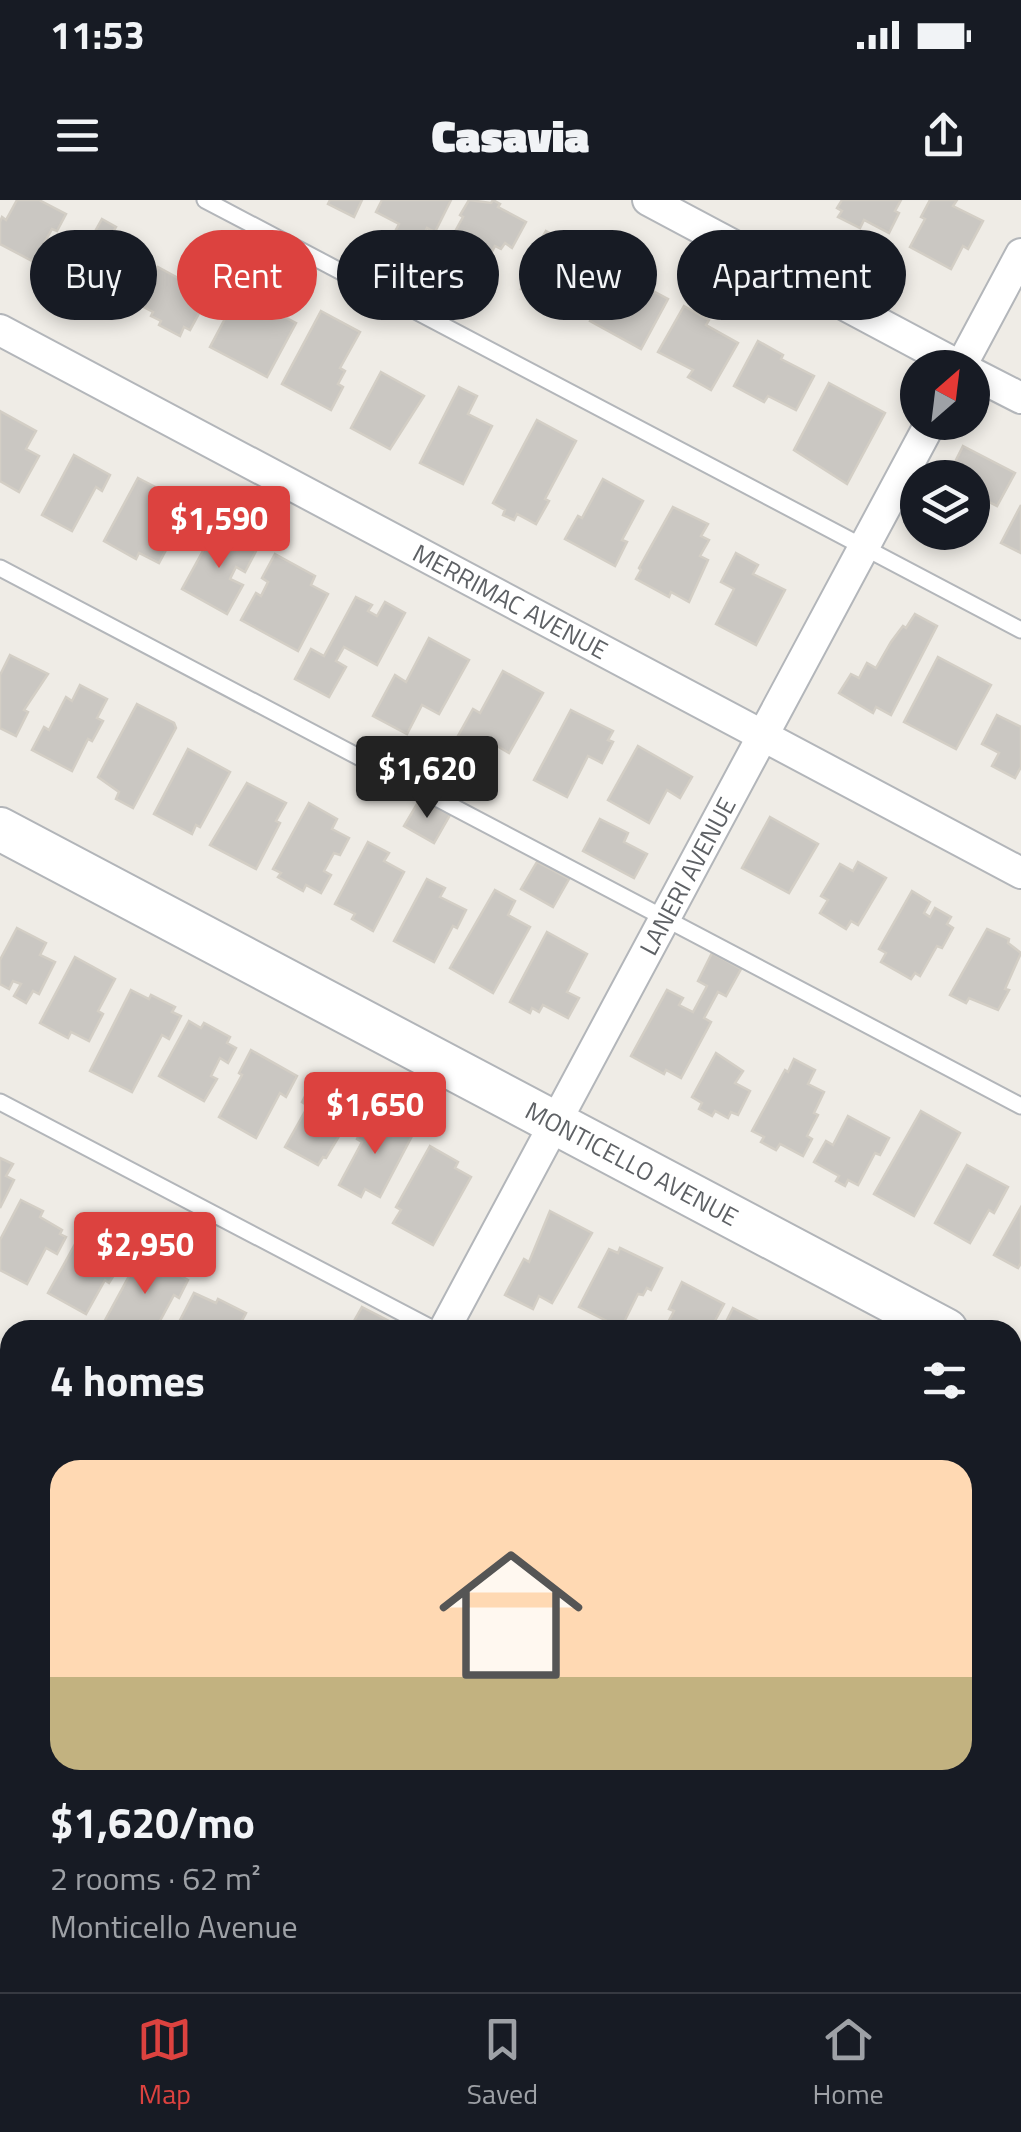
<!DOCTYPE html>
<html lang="en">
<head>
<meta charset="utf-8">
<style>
  :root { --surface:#171b24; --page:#242831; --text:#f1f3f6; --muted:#9ea1a6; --line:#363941; --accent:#dc423f }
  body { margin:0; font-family:"Titillium Web",sans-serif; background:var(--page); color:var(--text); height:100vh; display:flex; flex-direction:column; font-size:38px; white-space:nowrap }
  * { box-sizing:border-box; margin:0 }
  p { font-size:32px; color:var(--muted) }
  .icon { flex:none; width:55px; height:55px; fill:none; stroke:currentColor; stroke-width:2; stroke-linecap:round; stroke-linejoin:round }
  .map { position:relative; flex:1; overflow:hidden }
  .drawer { position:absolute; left:0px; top:1120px; width:1022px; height:672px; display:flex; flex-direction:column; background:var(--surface); border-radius:30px 30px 0 0; box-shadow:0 5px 15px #0003 }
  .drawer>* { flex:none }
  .banner { position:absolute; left:30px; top:30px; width:962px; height:90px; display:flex; gap:20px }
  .needle { width:65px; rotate:28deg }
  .buttons { position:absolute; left:900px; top:150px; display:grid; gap:20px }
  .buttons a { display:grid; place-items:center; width:90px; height:90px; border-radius:50%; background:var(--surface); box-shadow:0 5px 15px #0003; font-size:50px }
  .price { position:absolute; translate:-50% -85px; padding:0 22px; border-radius:10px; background:var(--accent); color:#fff; font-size:32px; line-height:65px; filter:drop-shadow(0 2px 5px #0008) }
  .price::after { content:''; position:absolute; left:50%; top:60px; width:30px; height:22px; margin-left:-15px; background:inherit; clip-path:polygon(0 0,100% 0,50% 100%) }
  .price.on { background:#222; color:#fff }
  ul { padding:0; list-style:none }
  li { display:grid; align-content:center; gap:20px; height:530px; padding:0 50px }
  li+li { border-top:2px solid var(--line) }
  li span { display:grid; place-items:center; height:310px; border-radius:30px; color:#555 }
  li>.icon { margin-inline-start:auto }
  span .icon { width:180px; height:180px; fill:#fffc; stroke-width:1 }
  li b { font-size:42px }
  h2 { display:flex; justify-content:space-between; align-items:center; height:120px; padding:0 50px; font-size:42px }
  .tag { padding:0 35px; border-radius:45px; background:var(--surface); box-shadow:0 5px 15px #0003; font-size:35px; line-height:90px }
  .tag.on { background:var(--accent); color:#fff }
  .status { display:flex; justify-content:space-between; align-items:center; height:70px; padding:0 50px; background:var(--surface); direction:ltr }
  .status svg { height:28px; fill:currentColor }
  header { display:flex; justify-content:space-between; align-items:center; height:130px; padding:0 50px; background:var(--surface); font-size:45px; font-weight:800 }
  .dock { display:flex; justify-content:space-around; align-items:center; height:140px; border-top:2px solid var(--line); background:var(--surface); font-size:28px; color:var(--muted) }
  .dock a { display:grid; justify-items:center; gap:5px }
  .dock .on { color:var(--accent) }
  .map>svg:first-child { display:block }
  .building { fill:#cac7c2; stroke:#d3cec5; stroke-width:2.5 }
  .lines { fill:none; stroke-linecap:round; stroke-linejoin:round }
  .lane-casing { stroke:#b3b6ba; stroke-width:19 }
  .street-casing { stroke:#b3b6ba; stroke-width:34 }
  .secondary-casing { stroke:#b2b5b9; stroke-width:46 }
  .lane { stroke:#fff; stroke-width:15 }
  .street { stroke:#fff; stroke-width:30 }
  .secondary { stroke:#fff; stroke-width:42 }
  .labels { text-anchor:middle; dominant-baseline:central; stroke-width:10; stroke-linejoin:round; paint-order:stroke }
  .street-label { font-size:25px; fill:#5e6165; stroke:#fff }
</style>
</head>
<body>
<div class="status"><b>11:53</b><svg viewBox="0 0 49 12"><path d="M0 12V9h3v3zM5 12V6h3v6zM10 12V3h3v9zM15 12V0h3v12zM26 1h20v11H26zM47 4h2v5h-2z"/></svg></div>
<header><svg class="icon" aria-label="menu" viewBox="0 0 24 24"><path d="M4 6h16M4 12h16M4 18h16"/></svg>Casavia<svg class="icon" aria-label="share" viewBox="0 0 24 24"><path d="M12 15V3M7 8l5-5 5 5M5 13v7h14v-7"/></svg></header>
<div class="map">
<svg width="1021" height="1792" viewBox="0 0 1021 1792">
  <rect width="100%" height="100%" fill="#efece6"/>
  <g class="building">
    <path d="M17,0H39L66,14L57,31L52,29L34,62L0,44V22L2,17L6,20Z"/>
    <path d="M330,0H362L354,17L328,4Z"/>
    <path d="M382,0H451L435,32L427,28L415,51L391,39L399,24L376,12Z"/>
    <path d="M469,0L491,3L493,0L500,4L498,7L526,22L512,48L505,43L501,49L495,46L472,89L435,68L463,17L460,15Z"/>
    <path d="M842,0H901L895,11L899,13L889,33L864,20L860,28L838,17L842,11L837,8Z"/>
    <path d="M930,0H957L953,6L983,21L968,49L963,46L951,69L910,47L925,19L921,17Z"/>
    <path d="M102,19L116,27L113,32L141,47L131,67L126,65L108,99L69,78Z"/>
    <path d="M546,31L593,57L561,112L521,89L541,54L535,50Z"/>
    <path d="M158,67L209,95L190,130L184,127L180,136L159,125L161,121L151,116L153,112L138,104Z"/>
    <path d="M617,72L630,79L634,72L644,78L640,84L668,99L641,149L590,121Z"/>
    <path d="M246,79L263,89L267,83L291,96L281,115L296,123L267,177L210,147Z"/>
    <path d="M684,106L709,120L706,125L738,143L711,190L688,177L693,170L658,152Z"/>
    <path d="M321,111L360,132L340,168L345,171L338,184L343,187L331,210L282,184Z"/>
    <path d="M758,141L783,155L781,159L814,176L796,210L768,196L764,202L734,186Z"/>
    <path d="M381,172L424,196L390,249L351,228Z"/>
    <path d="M829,183L885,213L847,284L794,250Z"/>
    <path d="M459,187L477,196L468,214L492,226L463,284L420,263Z"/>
    <path d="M0,211L36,231L26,249L39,256L19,292L0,281Z"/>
    <path d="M537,220L576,241L545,299L549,301L536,324L517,314L514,320L503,315L505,310L493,303Z"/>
    <path d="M963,246L1015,273L997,306L983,299L972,319V278H947Z"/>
    <path d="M74,255L110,275L102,291L96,287L72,331L42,315Z"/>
    <path d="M138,278L190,305L159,363L139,353L136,359L104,341Z"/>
    <path d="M603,279L643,301L622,340L627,342L615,366L565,339L578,316L582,318Z"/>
    <path d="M1021,305V353L1001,343Z"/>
    <path d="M673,307L708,324L701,336L709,340L700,356L708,360L689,402L671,392L669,397L636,379L641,370L639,368Z"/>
    <path d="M215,329L229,337L231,332L244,339L242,344L256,351L245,372L236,367L230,379L243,385L227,414L182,389Z"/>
    <path d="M736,353L758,365L753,374L785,390L756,445L716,424L734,389L721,382Z"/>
    <path d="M275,354L315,376L311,385L328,394L298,451L241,420L256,393L261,396L268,382L262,378Z"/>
    <path d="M356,397L372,405L368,411L377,416L385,402L405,413L377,465L344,447L336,461L346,467L329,497L295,479L311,449L324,456Z"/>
    <path d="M915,414L937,426L891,515L876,507L873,513L839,493L851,474L859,478L867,463L876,468L891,442L903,426L906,428Z"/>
    <path d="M429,438L469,460L439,514L422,505L407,534L373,516L395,475L406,482Z"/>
    <path d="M10,455L48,474L24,510L28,512L16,536L0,528V475Z"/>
    <path d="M938,457L991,485L956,549L904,522Z"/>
    <path d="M503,471L543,493L509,553L497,546L483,571L449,552L473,509L480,513Z"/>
    <path d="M80,485L107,499L97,518L103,521L92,541L88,539L72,571L32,550L44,527L49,530L66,497L72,501Z"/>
    <path d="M137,504L174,523L176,528L133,608L116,599L119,592L98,577Z"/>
    <path d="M571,510L613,531L608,540L613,542L602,563L588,556L567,597L534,580Z"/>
    <path d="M997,515L1021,527V567L1015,578L992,566L999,553L982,544Z"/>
    <path d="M638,546L692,577L680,598L667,590L649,623L608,600Z"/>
    <path d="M188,549L230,572L200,627L196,625L192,634L154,614Z"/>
    <path d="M247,583L286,603L276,621L280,623L256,669L210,645Z"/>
    <path d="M420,599L450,615L434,643L404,626Z"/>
    <path d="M309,603L337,619L332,629L349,638L340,655L334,653L324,671L331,675L321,693L306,685L303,691L278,677L281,673L273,669Z"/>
    <path d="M770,617L818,644L789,693L742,668Z"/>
    <path d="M600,619L628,633L624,642L647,654L634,678L583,651Z"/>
    <path d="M368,642L389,653L384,661L404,672L373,731L352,719L355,714L335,704Z"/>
    <path d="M537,662L569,679L553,707L521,689Z"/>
    <path d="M858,662L886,678L858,725L851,721L846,729L820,713L828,700L821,696L840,664L853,671Z"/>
    <path d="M427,679L445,688L440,697L466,710L457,728L453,726L434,762L394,741Z"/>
    <path d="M495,690L515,701L508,715L530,727L493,793L450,768Z"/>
    <path d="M912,691L930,702L924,713L930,717L935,708L951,717L947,724L953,728L942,748L937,746L920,776L915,773L911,779L881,762L886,753L879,749Z"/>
    <path d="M17,728L46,743L40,755L55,762L39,794L33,791L26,803L14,796L21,784L13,781L9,789L0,784V760Z"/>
    <path d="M987,729L1009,739L1008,743L1021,753L1005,789L1009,790L998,810L969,798L966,803L950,795Z"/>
    <path d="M547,732L587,754L567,792L579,798L568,818L543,805L539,812L532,808L530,813L510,802Z"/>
    <path d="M712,753L741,769L726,796L718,792L704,818L711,822L681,878L666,870L664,874L631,856L667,790L683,798L679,805L693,812L707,786L698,781Z"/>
    <path d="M75,757L115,779L98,811L103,814L89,841L71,832L68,838L40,823Z"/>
    <path d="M131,790L149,799L151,795L175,807L172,812L181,816L169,839L162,835L132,892L90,871Z"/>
    <path d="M189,821L201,828L204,823L230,837L227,843L236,848L228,863L220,858L211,876L217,879L204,901L159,876Z"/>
    <path d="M251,850L297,876L286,897L280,893L256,938L219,917L242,875L239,873Z"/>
    <path d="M716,853L743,871L735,883L750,891L738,915L731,912L728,918L715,911L712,916L699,909L702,903L692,897Z"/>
    <path d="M794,859L815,870L808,884L824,892L814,913L818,915L807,936L812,939L803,956L780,944L776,950L761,942L764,937L752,931L785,870L788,872Z"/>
    <path d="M313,881L357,906L326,958L323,957L318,965L285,947L308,906L302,902Z"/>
    <path d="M921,911L960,933L914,1016L874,994Z"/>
    <path d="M370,913L412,936L380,997L365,989L361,997L339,985L362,942L357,939Z"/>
    <path d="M848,916L889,938L880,955L875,953L858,985L848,980L845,986L836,981L839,976L814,962L826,941L833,945Z"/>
    <path d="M430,946L458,962L455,968L471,977L433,1045L393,1023L401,1010L396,1007Z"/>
    <path d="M0,958L13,964L6,976L14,980L0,1008Z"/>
    <path d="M967,965L1008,987L994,1013L989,1010L970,1043L935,1023Z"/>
    <path d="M21,1000L43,1011L40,1017L62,1030L60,1034L66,1037L57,1054L46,1048L27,1084L0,1070V1040Z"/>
    <path d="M1021,1007V1063L1018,1068L994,1055Z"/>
    <path d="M550,1011L592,1033L552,1103L539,1096L533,1109L505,1095L524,1059L529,1062Z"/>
    <path d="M79,1037L122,1062L109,1083L105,1080L86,1114L48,1093Z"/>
    <path d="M620,1048L662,1068L651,1090L647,1088L643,1095L638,1094L621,1128L579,1107L609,1049L618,1053Z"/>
    <path d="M141,1054L188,1080L179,1098L174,1095L155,1130H114L103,1124Z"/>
    <path d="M682,1082L724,1104L710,1130H664L674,1111L669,1109Z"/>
    <path d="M194,1093L216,1103L218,1099L246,1113L237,1130H175Z"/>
    <path d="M362,1107L393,1123L389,1130H349Z"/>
    <path d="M733,1108L776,1130H722Z"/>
    <path d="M0,1245L10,1251V1263L0,1281Z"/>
    <path d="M1021,1291V1339L1012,1335V1306Z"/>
    <path d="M10,1321V1349L0,1344Z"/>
    <path d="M1021,1467V1523L1012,1519V1483Z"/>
    <path d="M1021,1543V1612L1012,1607V1559Z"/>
    <path d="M10,1584V1624L0,1618V1602Z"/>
    <path d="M305,1782H357L351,1792L335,1789L322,1792Z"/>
    <path d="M384,1782H433L428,1792H379Z"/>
    <path d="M444,1782H475L492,1792H439Z"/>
    <path d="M894,1782H950L945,1792H890Z"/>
    <path d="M977,1782H990L1009,1791L971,1792Z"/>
  </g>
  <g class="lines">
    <defs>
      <g id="lane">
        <path d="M205,0L1021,430"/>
        <path d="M0,368L1021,906"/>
        <path d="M0,902L435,1130"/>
        <path d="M0,1433L10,1438"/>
        <path d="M1012,1434L1021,1439"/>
        <path d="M658,1782L675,1792"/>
      </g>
      <g id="street">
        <path d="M648,0L963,168"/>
        <path id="s1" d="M0,130L1021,673"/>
        <path d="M960,168L1021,54"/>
        <path d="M972,173L1021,198"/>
        <path id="s2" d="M444,1130L931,222"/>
        <path d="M0,1168L10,1174"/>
        <path d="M1012,1704L1021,1708"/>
        <path d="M0,1709L10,1714"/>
        <path d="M139,1782L157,1792"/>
        <path d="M91,1792L96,1782"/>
      </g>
      <g id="secondary">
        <path id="s3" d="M0,629L946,1130"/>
        <path d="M1012,1165L1021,1169"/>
      </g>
    </defs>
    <use href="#lane" class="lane-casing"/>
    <use href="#street" class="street-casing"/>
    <use href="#secondary" class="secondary-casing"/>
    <use href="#lane" class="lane"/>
    <use href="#street" class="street"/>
    <use href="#secondary" class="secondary"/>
  </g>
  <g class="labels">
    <g class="street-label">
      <text stroke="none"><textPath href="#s1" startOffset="578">MERRIMAC AVENUE</textPath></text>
      <text stroke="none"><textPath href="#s2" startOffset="515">LANERI AVENUE</textPath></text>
      <text stroke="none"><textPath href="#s3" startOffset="715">MONTICELLO AVENUE</textPath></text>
    </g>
  </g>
</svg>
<div class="buttons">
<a><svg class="needle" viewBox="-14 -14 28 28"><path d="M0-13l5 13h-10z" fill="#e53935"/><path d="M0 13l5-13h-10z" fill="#9ea1a6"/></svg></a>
<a><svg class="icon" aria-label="layers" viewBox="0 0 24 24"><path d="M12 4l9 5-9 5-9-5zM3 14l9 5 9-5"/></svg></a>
</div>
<b class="price" style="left:219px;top:371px">$1,590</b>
<b class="price on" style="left:427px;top:621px">$1,620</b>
<b class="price" style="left:375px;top:957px">$1,650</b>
<b class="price" style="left:145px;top:1097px">$2,950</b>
<div class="banner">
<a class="tag">Buy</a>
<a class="tag on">Rent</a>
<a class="tag">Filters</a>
<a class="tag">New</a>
<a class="tag">Apartment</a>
</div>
<section class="drawer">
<h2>4 homes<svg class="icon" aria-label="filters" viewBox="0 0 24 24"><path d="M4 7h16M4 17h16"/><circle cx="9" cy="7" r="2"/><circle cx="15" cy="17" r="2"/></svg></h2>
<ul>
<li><span style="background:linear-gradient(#ffd9b3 70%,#c2b280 0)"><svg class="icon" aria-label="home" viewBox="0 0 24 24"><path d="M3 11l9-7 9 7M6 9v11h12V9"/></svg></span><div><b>$1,620/mo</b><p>2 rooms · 62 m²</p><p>Monticello Avenue</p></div></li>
</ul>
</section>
</div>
<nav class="dock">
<a class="on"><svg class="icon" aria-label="map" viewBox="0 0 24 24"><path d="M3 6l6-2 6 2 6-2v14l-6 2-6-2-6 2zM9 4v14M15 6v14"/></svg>Map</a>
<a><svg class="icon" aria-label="saved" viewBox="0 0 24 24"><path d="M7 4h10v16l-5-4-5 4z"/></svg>Saved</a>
<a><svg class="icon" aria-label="home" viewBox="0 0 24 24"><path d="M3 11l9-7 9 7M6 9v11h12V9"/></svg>Home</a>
</nav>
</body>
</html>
